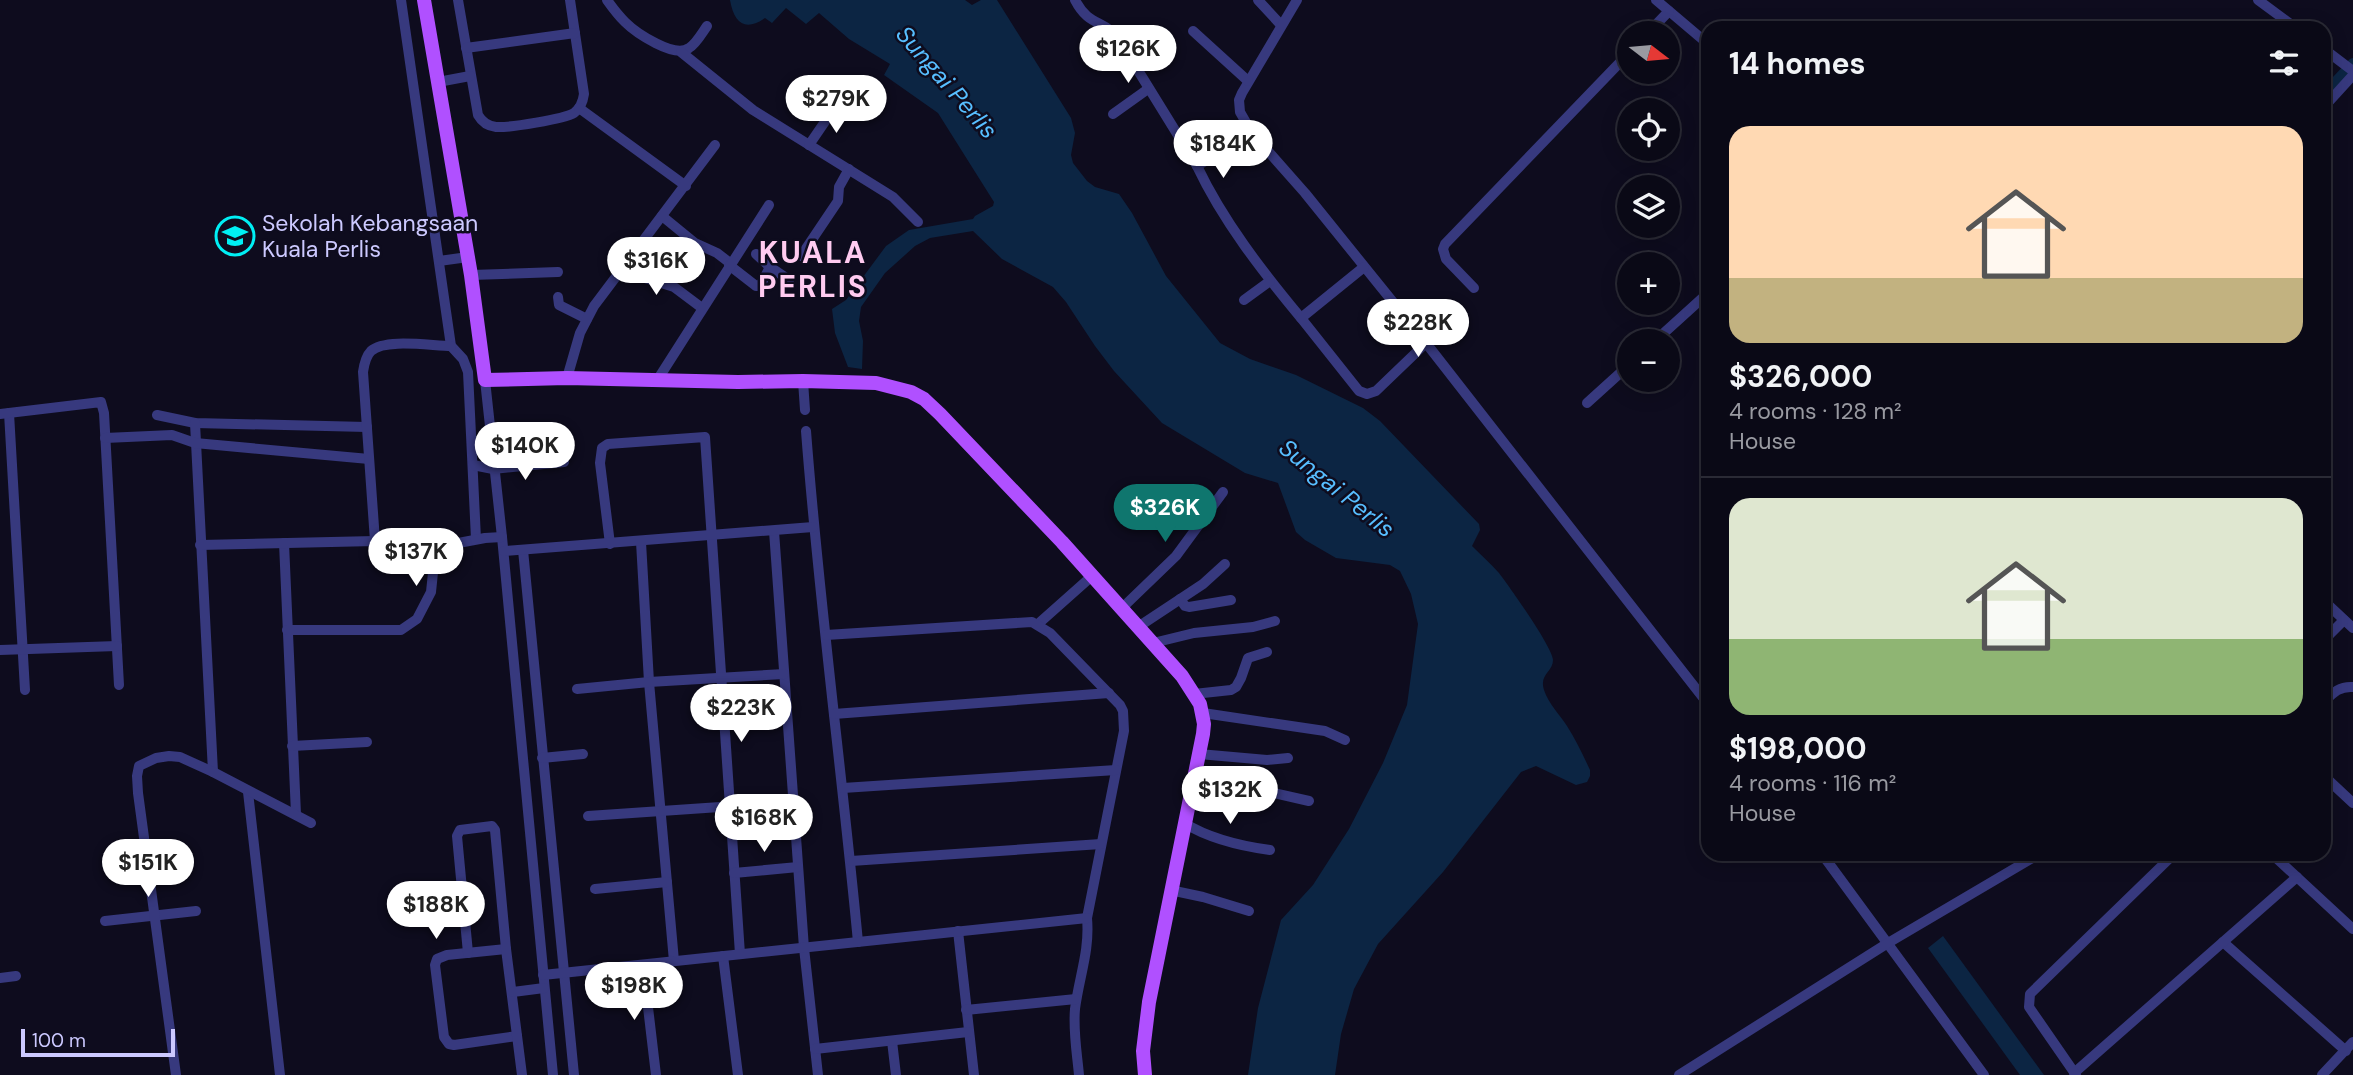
<!DOCTYPE html>
<html lang="en">
<head>
<meta charset="utf-8">
<style>
  :root { --surface:#0a0916; --page:#13121f; --text:#f1f3f6; --muted:#999aa1; --line:#2a2a35; --accent:#0f766e }
  body { margin:0; font-family:"DM Sans",sans-serif; background:var(--page); color:var(--text); height:100vh; display:flex; flex-direction:column; font-size:26px; white-space:nowrap }
  * { box-sizing:border-box; margin:0 }
  p { font-size:23px; color:var(--muted) }
  .icon { flex:none; width:38px; height:38px; fill:none; stroke:currentColor; stroke-width:2; stroke-linecap:round; stroke-linejoin:round }
  .map { position:relative; flex:1; overflow:hidden }
  .side { position:absolute; left:1701px; top:21px; width:630px; height:840px; display:flex; flex-direction:column; background:var(--surface); border-radius:21px; box-shadow:0 4px 18px #0003,0 0 0 2px var(--line) }
  .side>* { flex:none }
  .needle { width:46px; rotate:106deg }
  .buttons { position:absolute; left:1617px; top:21px; display:grid; gap:14px }
  .buttons a { display:grid; place-items:center; width:63px; height:63px; border-radius:50%; background:var(--surface); box-shadow:0 4px 18px #0003,0 0 0 2px var(--line); font-size:35px }
  .scale { position:absolute; left:21px; bottom:18px; width:154px; box-sizing:border-box; padding-left:7px; border:4px solid #ccc9ff; border-top:0; font-size:19px; line-height:24px; white-space:nowrap; color:#ccc9ff; -webkit-text-stroke:5px #0e0c1e; paint-order:stroke }
  .price { position:absolute; translate:-50% -60px; padding:0 16px; border-radius:24px; background:#fff; color:#222; font-size:23px; line-height:46px; filter:drop-shadow(0 2px 4px #0008) }
  .price::after { content:''; position:absolute; left:50%; top:42px; width:21px; height:16px; margin-left:-10px; background:inherit; clip-path:polygon(0 0,100% 0,50% 100%) }
  .price.on { background:var(--accent); color:#fff }
  ul { padding:0; list-style:none }
  li { display:grid; align-content:center; gap:14px; height:371px; padding:0 28px }
  li+li { border-top:2px solid var(--line) }
  li span { display:grid; place-items:center; height:217px; border-radius:21px; color:#555 }
  li>.icon { margin-inline-start:auto }
  span .icon { width:126px; height:126px; fill:#fffc; stroke-width:1 }
  li b { font-size:30px }
  h2 { display:flex; justify-content:space-between; align-items:center; height:84px; padding:0 28px; font-size:30px }
  .map>svg:first-child { display:block }
  .water { fill:#0c2543 }
  .lines { fill:none; stroke-linecap:round; stroke-linejoin:round }
  .canal { stroke:#0c2543; stroke-width:10 }
  .minor { stroke:#37397e; stroke-width:10 }
  .major { stroke:#b050ff; stroke-width:14 }
  .labels { text-anchor:middle; dominant-baseline:central; stroke-width:5; stroke-linejoin:round; paint-order:stroke }
  .poi-label { font-size:23px; fill:#ccc9ff; stroke:#0e0c1e; text-anchor:start }
  .water-label { font-size:24px; font-style:italic; fill:#57beff; stroke:#0e0c1e }
  .district-label { font-size:30px; font-weight:bold; letter-spacing:2px; fill:#ffcbf0; stroke:#0e0c1e }
</style>
</head>
<body>
<div class="map">
<svg width="2353" height="1075" viewBox="0 0 2353 1075">
  <rect width="100%" height="100%" fill="#0e0c1e"/>
  <g class="water">
    <path d="M730,0H965L972,5L981,0H997L1071,118L1075,133L1071,155L1073,163L1087,181L1095,187L1119,194L1132,213L1166,276L1220,343L1250,359L1296,375L1363,408L1380,421L1479,524L1480,530L1472,546C1481,555 1491,564 1499,573C1509,586 1553,648 1553,660C1553,672 1539,674 1544,690C1548,703 1560,715 1567,726C1576,740 1583,755 1590,770V776L1587,782L1576,785L1536,766L1521,772L1443,872L1378,944L1354,989L1341,1034L1335,1075H1248L1258,1008L1281,920L1313,885L1349,829L1383,763L1407,705L1418,624L1411,594L1400,571L1390,565L1336,558L1305,540L1296,532L1278,483L1245,473L1162,423L1114,371L1095,346L1066,302L1053,287L1002,259L973,231L930,238L915,246L885,273L861,307L859,321L863,341L862,369L848,367L835,333L832,309L846,300L886,246L909,230L973,219L975,216L993,206L994,202L938,113L884,75L890,64L849,39L819,13L806,24L786,8L772,23L765,18C745,32 734,23 730,0Z"/>
    <path d="M1943,936L2044,1075H2020L1928,948Z"/>
  </g>
  <g class="lines">
    <path class="canal" d="M2324,94L2353,63"/>
    <g class="minor">
      <path d="M401,0L451,346L463,359L468,372L476,539"/>
      <path d="M458,0L478,115C482,122 487,126 496,127C509,128 564,119 574,113C581,108 583,101 584,94L570,0"/>
      <path d="M607,0C612,7 618,15 625,22C636,33 675,59 689,48C696,44 702,33 707,26"/>
      <path d="M1075,0C1089,27 1103,19 1118,38L1197,166"/>
      <path d="M1258,0L1281,25"/>
      <path d="M1297,0L1242,93L1239,100L1240,112L1252,133L1305,193L1426,343L1708,704"/>
      <path d="M1656,0L1708,44"/>
      <path d="M2258,0L2296,28"/>
      <path d="M1193,31L1248,81"/>
      <path d="M1648,33L1669,11"/>
      <path d="M466,48L575,33"/>
      <path d="M2324,49L2353,71"/>
      <path d="M681,52L753,110L893,197L918,222"/>
      <path d="M438,82L470,76"/>
      <path d="M2324,107L2353,75"/>
      <path d="M579,108L686,186"/>
      <path d="M1113,114L1148,89"/>
      <path d="M1252,133L1197,166C1223,221 1262,271 1301,318"/>
      <path d="M809,145L835,107"/>
      <path d="M662,216L695,243L717,253L730,263"/>
      <path d="M756,254L770,267"/>
      <path d="M801,256L838,201L839,187L849,169"/>
      <path d="M439,261L468,257"/>
      <path d="M729,265L756,286H760L770,267L789,280"/>
      <path d="M1364,267L1301,318L1359,391L1367,394L1376,391L1426,343"/>
      <path d="M619,270L674,287L702,308"/>
      <path d="M471,275L558,272"/>
      <path d="M1474,288L1446,259L1443,249L1445,244L1629,53"/>
      <path d="M558,297L559,305L587,319"/>
      <path d="M1244,300L1270,281"/>
      <path d="M1655,341L1708,293"/>
      <path d="M567,378L580,333L594,306L715,145"/>
      <path d="M658,379L769,205"/>
      <path d="M485,380L502,537L553,1075"/>
      <path d="M803,381L805,410"/>
      <path d="M1587,403L1629,365"/>
      <path d="M9,413L25,690"/>
      <path d="M0,414L101,402L104,413L119,685"/>
      <path d="M157,415L195,423L367,427"/>
      <path d="M195,423L213,772"/>
      <path d="M806,431C819,602 842,772 858,942"/>
      <path d="M105,438L172,435L195,443L369,459"/>
      <path d="M473,465L493,469L564,462"/>
      <path d="M774,531L804,948L818,1075"/>
      <path d="M375,541L363,372C364,365 366,356 371,351C385,338 432,346 451,346"/>
      <path d="M641,542L649,682L674,961"/>
      <path d="M284,543L296,814"/>
      <path d="M610,544L600,463L602,448L608,444L705,437L740,954"/>
      <path d="M200,545L375,541L453,544L485,538L502,537"/>
      <path d="M523,550L574,1075"/>
      <path d="M504,551L813,527"/>
      <path d="M1180,599L1185,606L1189,607L1231,600"/>
      <path d="M2324,601L2353,628"/>
      <path d="M1121,609L1176,556L1223,492"/>
      <path d="M1038,624L1092,576"/>
      <path d="M1138,627L1203,584L1225,564"/>
      <path d="M287,630H401L417,619L431,592L435,553"/>
      <path d="M826,635L1032,622L1050,633L1120,705L1123,711L1124,731L1087,918C1090,951 1079,977 1075,1009C1073,1031 1077,1053 1079,1075"/>
      <path d="M2324,640L2344,620"/>
      <path d="M1153,643L1194,633L1253,627L1275,621"/>
      <path d="M0,650L117,646"/>
      <path d="M577,689L649,682L784,674"/>
      <path d="M1194,694L1231,690L1236,687L1241,678L1248,658L1267,652"/>
      <path d="M2324,702C2333,693 2339,686 2353,687"/>
      <path d="M1203,713L1325,731L1345,740"/>
      <path d="M834,714L1109,693"/>
      <path d="M292,746L367,742"/>
      <path d="M1199,754L1267,760L1288,758"/>
      <path d="M542,758L583,754"/>
      <path d="M1194,775L1309,801"/>
      <path d="M2324,776L2353,803"/>
      <path d="M843,788L1116,770"/>
      <path d="M248,792L280,1075"/>
      <path d="M588,816L793,802"/>
      <path d="M1184,823C1210,839 1240,846 1270,850"/>
      <path d="M1822,854L1984,1075"/>
      <path d="M2272,854L2353,929"/>
      <path d="M851,861L1101,844"/>
      <path d="M734,873L798,867"/>
      <path d="M595,889L667,882"/>
      <path d="M1170,890L1203,897L1249,911"/>
      <path d="M105,921L196,911"/>
      <path d="M958,931L974,1075"/>
      <path d="M2223,942L2346,1051"/>
      <path d="M506,949L447,955L437,959L435,965L444,1037L449,1044L454,1045L517,1036"/>
      <path d="M468,953L457,836L460,830L492,826L495,830L506,949L522,1075"/>
      <path d="M723,956L738,1075"/>
      <path d="M643,965L656,1075"/>
      <path d="M543,975L1087,918"/>
      <path d="M0,978L16,976"/>
      <path d="M513,992L544,988"/>
      <path d="M966,1010L1076,999"/>
      <path d="M892,1041L896,1075"/>
      <path d="M815,1049L968,1032"/>
      <path d="M2074,1073L2297,877"/>
      <path d="M176,1075L138,793L137,776L139,766L156,758L169,756L180,757L213,772L311,823"/>
      <path d="M1679,1075L1888,943L2039,854"/>
      <path d="M2076,1075L2029,1007L2030,994L2174,854"/>
      <path d="M2322,1075L2353,1042"/>
    </g>
    <path class="major" d="M424,0L471,275L485,380L567,378L738,382L803,381L876,383L911,392L924,399L940,414L1062,542L1182,676L1200,704L1204,724L1203,734L1149,1002L1143,1051L1145,1075"/>
  </g>
  <defs>
    <symbol id="school-ring" viewBox="-11 -11 22 22"><circle r="9.5" fill="#0e0c1e" stroke="#00eff4" stroke-width="1.5"/><path d="M0-5L7-2L0 1L-7-2ZM-4 1L0 2.5L4 1V4Q0 6-4 4Z" fill="#00eff4"/></symbol>
  </defs>
  <g fill-rule="evenodd">
    <use href="#school-ring" x="213" y="214" width="44" height="44"/>
  </g>
  <g class="labels">
    <g class="poi-label">
      <text x="262" y="223">Sekolah Kebangsaan<tspan x="262" dy="26">Kuala Perlis</tspan></text>
    </g>
    <g class="water-label">
      <text transform="translate(947 82) rotate(49)">Sungai Perlis</text>
      <text transform="translate(1337 488) rotate(39)">Sungai Perlis</text>
    </g>
    <g class="district-label">
      <text x="813" y="252">KUALA<tspan x="813" dy="34">PERLIS</tspan></text>
    </g>
  </g>
</svg>
<div class="buttons">
<a><svg class="needle" viewBox="-14 -14 28 28"><path d="M0-13l5 13h-10z" fill="#e53935"/><path d="M0 13l5-13h-10z" fill="#999aa1"/></svg></a>
<a><svg class="icon" aria-label="locate" viewBox="0 0 24 24"><circle cx="12" cy="12" r="6"/><path d="M12 2v4M12 18v4M2 12h4M18 12h4"/></svg></a>
<a><svg class="icon" aria-label="layers" viewBox="0 0 24 24"><path d="M12 4l9 5-9 5-9-5zM3 14l9 5 9-5"/></svg></a>
<a>+</a>
<a>−</a>
</div>
<div class="scale">100 m</div>
<b class="price" style="left:1128px;top:85px">$126K</b>
<b class="price" style="left:836px;top:135px">$279K</b>
<b class="price" style="left:1223px;top:180px">$184K</b>
<b class="price" style="left:656px;top:297px">$316K</b>
<b class="price" style="left:1418px;top:359px">$228K</b>
<b class="price" style="left:525px;top:482px">$140K</b>
<b class="price on" style="left:1165px;top:544px">$326K</b>
<b class="price" style="left:416px;top:588px">$137K</b>
<b class="price" style="left:741px;top:744px">$223K</b>
<b class="price" style="left:1230px;top:826px">$132K</b>
<b class="price" style="left:764px;top:854px">$168K</b>
<b class="price" style="left:148px;top:899px">$151K</b>
<b class="price" style="left:436px;top:941px">$188K</b>
<b class="price" style="left:634px;top:1022px">$198K</b>
<section class="side">
<h2>14 homes<svg class="icon" aria-label="filters" viewBox="0 0 24 24"><path d="M4 7h16M4 17h16"/><circle cx="9" cy="7" r="2"/><circle cx="15" cy="17" r="2"/></svg></h2>
<ul>
<li><span style="background:linear-gradient(#ffd9b3 70%,#c2b280 0)"><svg class="icon" aria-label="home" viewBox="0 0 24 24"><path d="M3 11l9-7 9 7M6 9v11h12V9"/></svg></span><div><b>$326,000</b><p>4 rooms · 128 m²</p><p>House</p></div></li>
<li><span style="background:linear-gradient(#dfe7d0 65%,#8fb573 0)"><svg class="icon" aria-label="home" viewBox="0 0 24 24"><path d="M3 11l9-7 9 7M6 9v11h12V9"/></svg></span><div><b>$198,000</b><p>4 rooms · 116 m²</p><p>House</p></div></li>
</ul>
</section>
</div>
</body>
</html>
